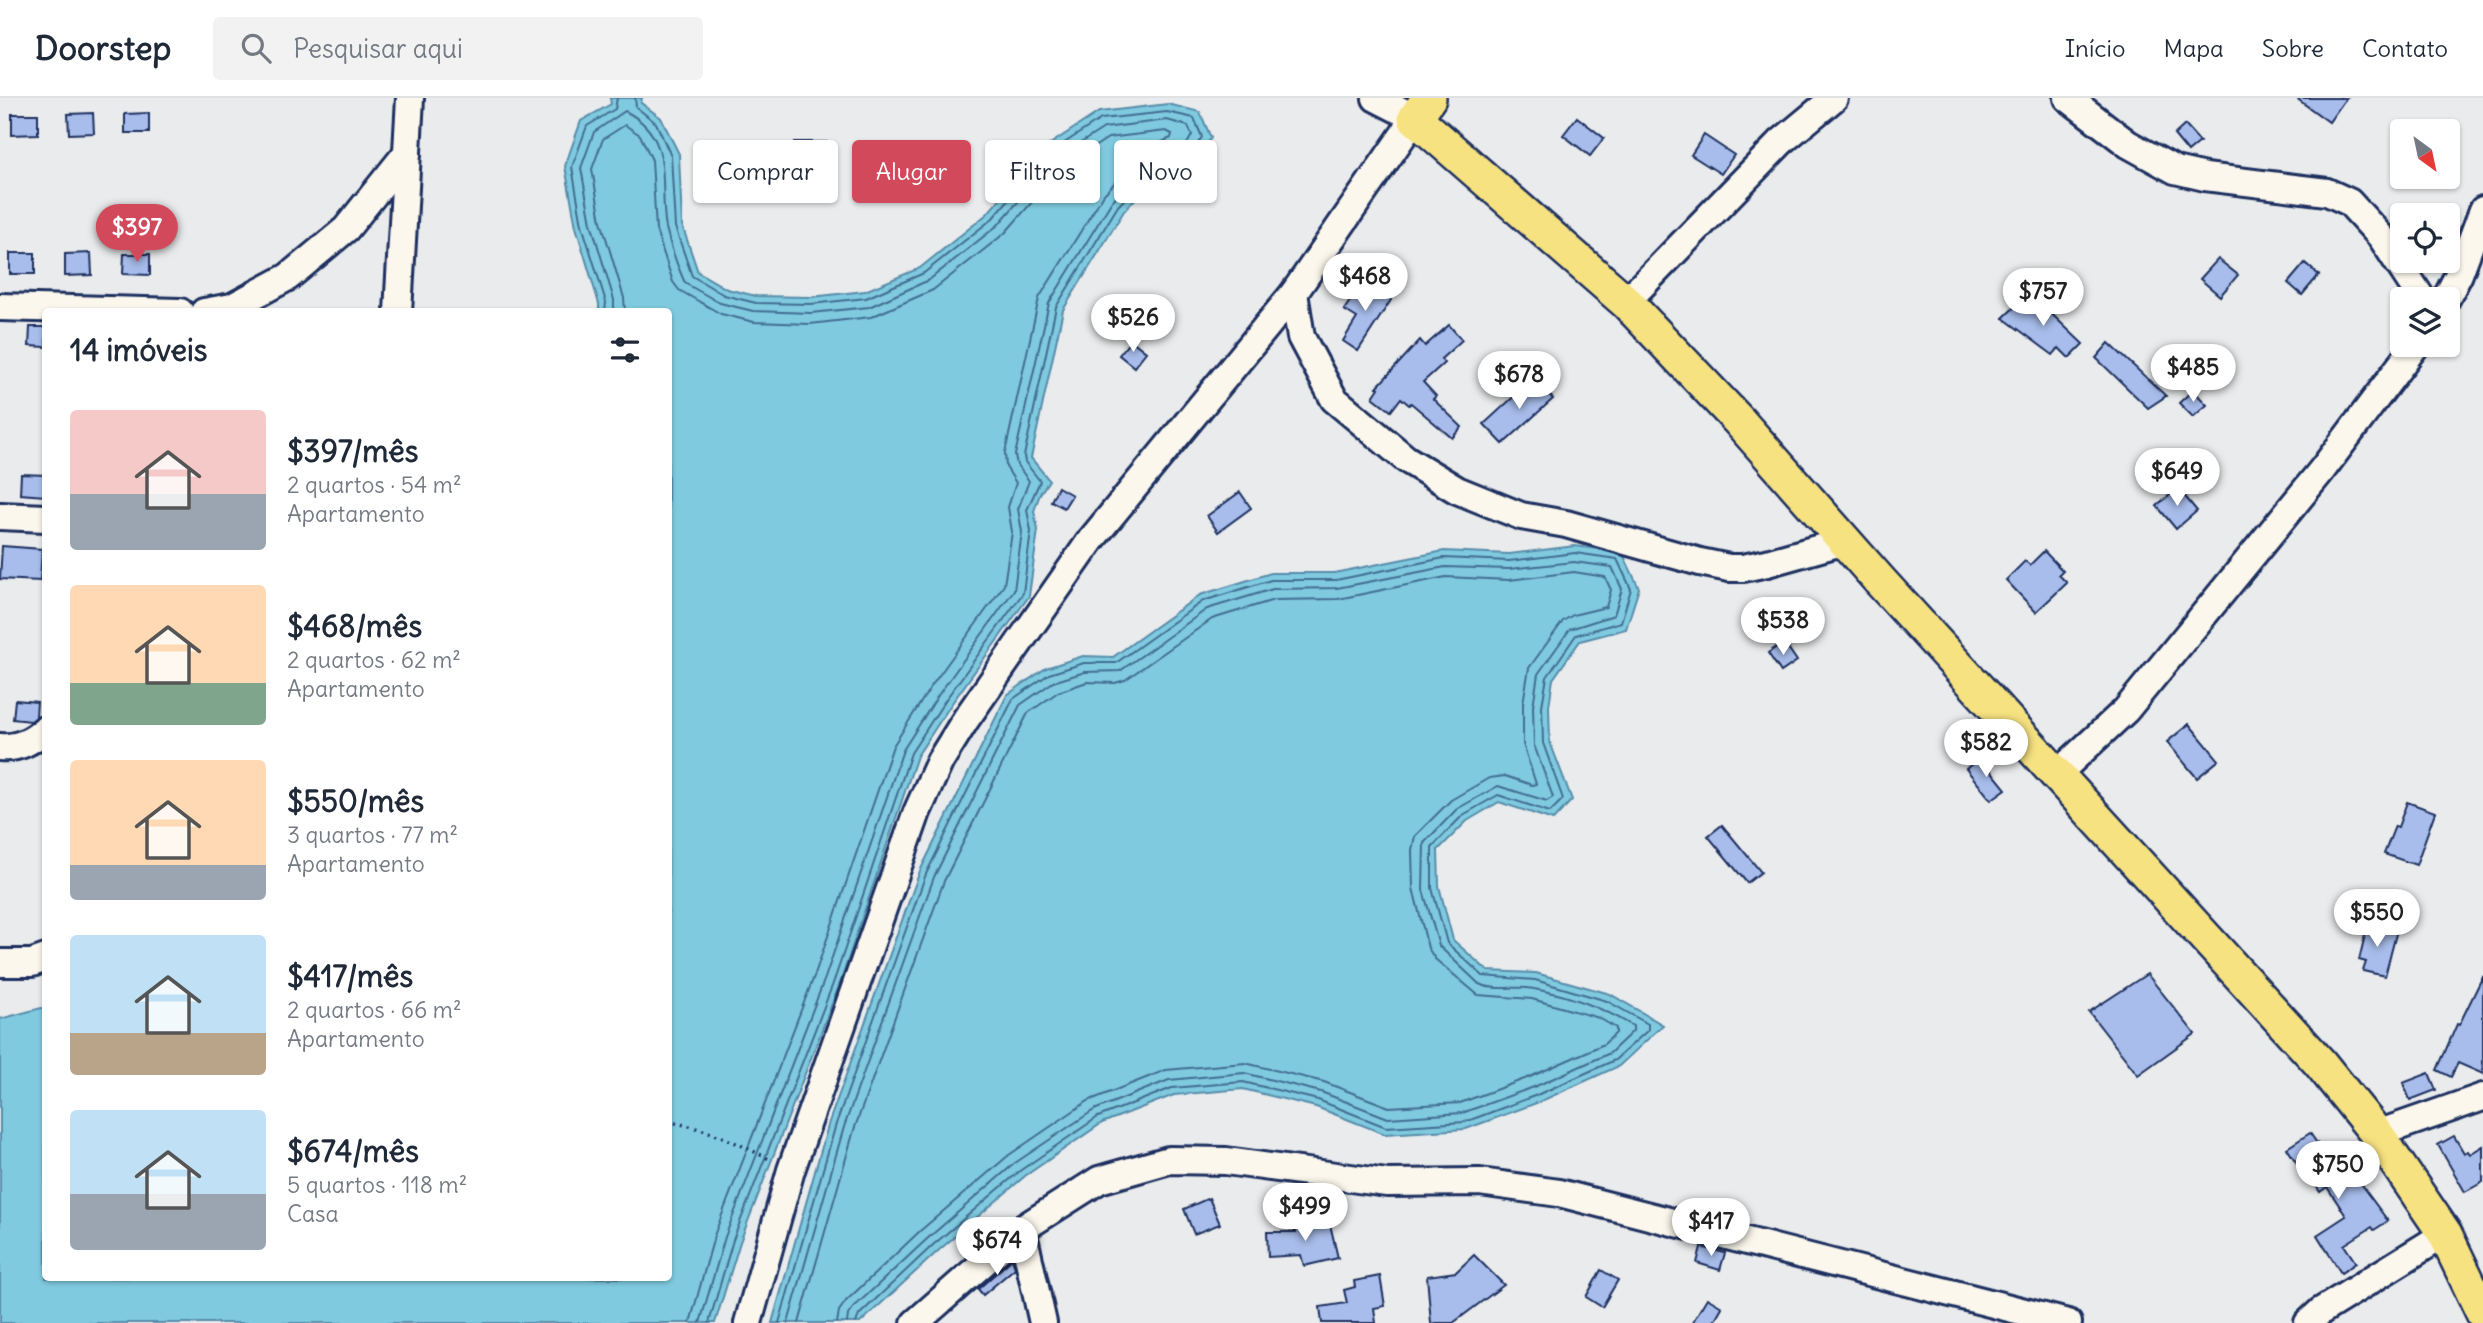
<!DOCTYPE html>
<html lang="pt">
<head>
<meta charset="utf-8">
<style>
  :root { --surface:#fff; --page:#f2f2f3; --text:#1f2937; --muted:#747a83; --line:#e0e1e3; --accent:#d1495b }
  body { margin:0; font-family:Delius,sans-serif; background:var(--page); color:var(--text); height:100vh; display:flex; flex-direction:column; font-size:26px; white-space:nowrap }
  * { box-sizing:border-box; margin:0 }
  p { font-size:23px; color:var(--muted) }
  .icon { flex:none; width:38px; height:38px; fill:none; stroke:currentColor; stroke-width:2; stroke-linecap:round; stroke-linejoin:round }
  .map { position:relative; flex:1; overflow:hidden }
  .panel { position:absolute; left:42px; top:210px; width:630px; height:973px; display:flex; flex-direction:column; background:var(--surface); border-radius:7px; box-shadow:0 2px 5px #0004 }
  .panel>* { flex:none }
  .top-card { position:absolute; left:693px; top:42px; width:665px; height:63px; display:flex; gap:14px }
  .needle { width:46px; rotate:147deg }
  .tools { position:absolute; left:2390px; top:21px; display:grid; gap:14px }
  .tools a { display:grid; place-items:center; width:70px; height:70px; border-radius:7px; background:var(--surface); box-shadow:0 2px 5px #0004; font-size:35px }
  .price { position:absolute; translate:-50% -60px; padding:0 16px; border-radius:24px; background:#fff; color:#222; font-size:23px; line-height:46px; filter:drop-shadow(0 2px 4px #0008) }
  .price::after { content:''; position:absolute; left:50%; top:42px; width:21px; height:16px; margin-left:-10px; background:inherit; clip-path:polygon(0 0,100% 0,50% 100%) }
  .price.selected { background:var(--accent); color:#fff }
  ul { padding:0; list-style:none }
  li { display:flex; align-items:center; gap:21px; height:175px; padding:0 28px }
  li span { display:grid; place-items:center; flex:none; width:196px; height:140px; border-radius:7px; color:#555 }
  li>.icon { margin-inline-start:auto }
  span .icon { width:84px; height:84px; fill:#fffc; stroke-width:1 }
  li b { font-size:30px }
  h2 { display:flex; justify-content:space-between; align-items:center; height:84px; padding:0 28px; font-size:30px }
  .pill { padding:0 24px; border-radius:7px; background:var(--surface); box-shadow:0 2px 5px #0004; font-size:24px; line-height:63px }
  .pill.selected { background:var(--accent); color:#fff }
  header { display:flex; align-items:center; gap:42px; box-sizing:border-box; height:98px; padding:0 35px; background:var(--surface); border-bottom:2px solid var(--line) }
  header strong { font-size:33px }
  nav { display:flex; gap:38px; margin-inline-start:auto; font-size:24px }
  .search { width:490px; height:63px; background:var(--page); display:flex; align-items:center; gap:18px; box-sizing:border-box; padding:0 24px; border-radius:7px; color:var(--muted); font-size:26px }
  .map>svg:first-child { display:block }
  .water { fill:#7fcadf; stroke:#578cab; stroke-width:2 }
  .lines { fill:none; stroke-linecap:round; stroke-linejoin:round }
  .shore { stroke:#436d92; stroke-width:2 }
  .building { fill:#a8bdeb; stroke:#1b2f5e; stroke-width:2 }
  .minor-casing { stroke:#1b2f5e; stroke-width:32 }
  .major-casing { stroke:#1b2f5e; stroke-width:38 }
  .path { stroke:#1b2f5e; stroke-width:3.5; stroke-dasharray:2 5; stroke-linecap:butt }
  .minor { stroke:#fbf7ec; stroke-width:26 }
  .major { stroke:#f7e281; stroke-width:33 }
</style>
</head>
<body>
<header>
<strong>Doorstep</strong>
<div class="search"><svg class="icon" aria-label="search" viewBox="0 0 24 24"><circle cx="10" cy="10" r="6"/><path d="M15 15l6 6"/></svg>Pesquisar aqui</div>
<nav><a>Início</a><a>Mapa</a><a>Sobre</a><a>Contato</a></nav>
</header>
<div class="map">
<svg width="2483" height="1225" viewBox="0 0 2483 1225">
  <rect width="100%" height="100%" fill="#eaebec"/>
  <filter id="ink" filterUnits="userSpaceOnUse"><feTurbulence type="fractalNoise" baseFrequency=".0143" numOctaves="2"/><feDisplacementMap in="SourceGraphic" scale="14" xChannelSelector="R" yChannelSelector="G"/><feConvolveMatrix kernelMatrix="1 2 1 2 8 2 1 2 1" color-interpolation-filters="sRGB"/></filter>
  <g filter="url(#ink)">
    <g class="water">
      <path d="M610,0H642L641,5L661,20L679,56L682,127L698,174L727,191L756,198L811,199L865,193L920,170L987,116L1044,50L1099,14L1168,6L1200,14L1211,40L1198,59L1164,70L1124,113L1063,212L1031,360L1049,382L1040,396L1034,413L1038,432L1029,498L952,605L917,658L840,885L740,1144L715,1225H0V921L45,909L46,1180H668V214L599,213V206L576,129L565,68L581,23L611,6Z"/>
      <path d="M1575,448L1622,454L1639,490L1626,531L1580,543L1553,581L1549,608L1550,644L1572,702L1553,722L1499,704L1467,723L1438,752L1439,788L1453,842L1488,873L1536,875L1610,896L1663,927L1619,968L1539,1004L1466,1031L1385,1036L1316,1009L1243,991L1174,997L1102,1025L1025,1078L938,1153L860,1225H772L829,1024L920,773L1007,597L1046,570L1083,558L1113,559L1200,497L1271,475H1334L1444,453L1509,456Z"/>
    </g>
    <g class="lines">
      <g class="shore">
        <path d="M635,0L636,9L656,25L671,58L675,129L692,178L724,197L756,205L811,206L866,200L924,175L992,121L1049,55L1101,21L1167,14L1194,20L1202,39L1193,53L1160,65L1118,108L1056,209L1024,358L1025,364L1040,383L1027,412L1031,433L1023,495L946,601L911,655L834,883L733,1142L709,1225"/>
        <path d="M605,214L606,204L582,127L572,69L587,28L615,11L617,0"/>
        <path d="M614,214V202L591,125L581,70L594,34L625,13C676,39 658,86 666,130C670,147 677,167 684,183L690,188L720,205L753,213L811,215L869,209L929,182L998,127L1054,62L1104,30L1167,22L1188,28L1192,37L1187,46L1154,58L1112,103L1049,205L1015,357L1017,367L1029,383L1018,411L1022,434L1014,492L939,596L903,652L825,880L725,1139L700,1225"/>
        <path d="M625,214L624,200L601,123L592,71L603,41L625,27L640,37L652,62L656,132L673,184L679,192L721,216L754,224L810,226L871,219L933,192L1005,135L1062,70L1108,40L1166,33L1172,36L1171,40L1148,50L1104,96L1039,200L1005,355L1006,369L1016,385L1008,409L1012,434L1004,487L930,590L893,648L815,876L715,1135L690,1225"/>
        <path d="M779,1225L836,1026L926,776L1013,601L1049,576L1084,565H1116L1203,503L1271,482H1336L1444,460L1509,463L1575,455L1617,461L1631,491L1621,524L1576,537L1547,579L1542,608L1543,645L1563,701L1550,714L1498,697L1463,717L1432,749V790L1447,845L1483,878L1535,882L1607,903L1648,926V932L1615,962L1537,997L1465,1024L1386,1029L1318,1002L1243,984L1172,990L1098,1019L1021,1072L933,1147L859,1217L856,1225"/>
        <path d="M788,1225L844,1029L934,779L1020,607L1053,584L1085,574L1120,573L1207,511L1273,491L1337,490L1445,469L1509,471L1574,464L1612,469L1622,491L1614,517L1570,531L1538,576L1533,608L1534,647L1553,699L1547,703L1498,688L1457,711L1424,745L1423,792L1439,848L1479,886C1496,894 1516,887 1534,891C1569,897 1603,910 1633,928V933L1610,955L1534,989L1462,1015L1388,1020L1321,994L1244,975L1169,982L1094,1012L1015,1065L927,1141L853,1210L848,1217L847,1225"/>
        <path d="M799,1225L854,1032L944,783L1028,615L1058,594L1087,584L1115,585L1125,582L1212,521L1274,502L1338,501L1446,479L1509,482L1574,474L1605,479L1611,492L1606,509L1573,517L1563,523L1529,570L1523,605V646L1536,686L1532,687L1505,678L1489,680L1451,702L1415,738L1412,752L1413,790L1428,850L1435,861L1478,897L1532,901L1599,920L1616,930V935L1604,946L1530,979L1460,1005L1389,1009L1324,984L1245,965L1166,972L1088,1003L1009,1057L920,1133L846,1203L839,1213L837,1225"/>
      </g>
    </g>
    <g class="building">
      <path d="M2296,0H2346L2329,24Z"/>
      <path d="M93,15L94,35L69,36L68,16Z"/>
      <path d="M149,15V35H125V16Z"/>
      <path d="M12,16H38V36L12,37Z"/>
      <path d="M1577,19L1604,40L1590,58L1563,37Z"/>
      <path d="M2185,27L2200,44L2188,54L2174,37Z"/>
      <path d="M1704,37L1734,57L1721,76L1691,57Z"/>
      <path d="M794,44H829V73L793,72Z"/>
      <rect x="10" y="155" width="25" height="21"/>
      <path d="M91,155L92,177L65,178V156Z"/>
      <path d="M124,156H150V177L123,176Z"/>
      <path d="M2218,161L2238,177L2220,198L2200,181Z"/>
      <path d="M2305,165L2319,177L2302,197L2288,185Z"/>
      <path d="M1365,181L1391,202L1358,253L1343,243L1357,220L1344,212Z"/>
      <path d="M2036,201L2083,246L2069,260L2059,250L2053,257L2003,220L2021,203L2027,210Z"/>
      <path d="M1449,227L1462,242L1441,261L1444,265L1423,284L1436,298L1433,301L1462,329L1452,340L1411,305L1409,307L1401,300L1391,313L1373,299L1379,290L1377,289L1420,242L1425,248Z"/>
      <path d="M30,229H46V249L29,248Z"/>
      <path d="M1131,242L1146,254L1134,269L1119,257Z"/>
      <path d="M2109,245L2166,298L2148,310L2096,260Z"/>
      <path d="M1534,280L1553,301L1503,346L1484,326Z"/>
      <path d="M2193,292L2207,307L2193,319L2179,305Z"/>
      <path d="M21,376L46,377L45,398L20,396Z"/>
      <path d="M1058,389L1072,397L1064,410L1051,403Z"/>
      <path d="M2178,390L2197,413L2176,431L2157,408Z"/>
      <path d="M1240,394L1251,410L1218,434L1207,418Z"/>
      <path d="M2,448L42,451L40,483L0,481Z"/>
      <path d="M2044,453L2063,473L2059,477L2067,485L2036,514L2006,482L2025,463L2030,467Z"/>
      <path d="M1784,544L1797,563L1781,574L1768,555Z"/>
      <path d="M15,602L37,604L36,619L31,623L13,621Z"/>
      <path d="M2189,626L2219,662L2197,680L2167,644Z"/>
      <path d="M1980,659L2006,691L1991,702L1966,671Z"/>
      <path d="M2407,704L2435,714L2416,767L2384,756L2395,728L2398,729Z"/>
      <path d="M1722,727L1761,774L1747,785L1708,738Z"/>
      <path d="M2368,825L2397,832L2385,878L2363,873L2366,864L2359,862Z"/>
      <path d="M2147,876L2195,936L2138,977L2089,914Z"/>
      <path d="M2483,878V976L2458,965L2451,979L2437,972L2457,926L2459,927Z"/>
      <path d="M2429,975L2436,992L2410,1002L2403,985Z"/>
      <path d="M2310,1035L2343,1083L2353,1076L2388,1123L2374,1132L2372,1129L2344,1147L2356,1165L2341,1175L2317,1137L2346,1118L2327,1089L2320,1094L2310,1079L2307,1081L2287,1050Z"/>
      <path d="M2454,1038L2464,1055L2468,1053L2470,1056L2483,1048V1084L2465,1094L2438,1047Z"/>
      <path d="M1209,1100L1220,1126L1194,1136L1184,1111Z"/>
      <path d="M1329,1122L1338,1160L1304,1168L1301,1157L1268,1159L1267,1134H1296L1295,1130Z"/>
      <path d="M1701,1149L1725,1155L1720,1172L1697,1165Z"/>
      <path d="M1474,1157L1504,1187L1453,1225H1431L1427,1178L1456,1174Z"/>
      <path d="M1012,1161L1015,1170L983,1197L978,1191Z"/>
      <path d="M1601,1172L1618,1182L1602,1209L1586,1199Z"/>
      <path d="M1380,1178L1385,1208L1374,1210L1376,1225H1322L1320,1209L1347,1205L1344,1192L1355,1189L1354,1183Z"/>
      <path d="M1707,1200L1722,1209L1713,1225H1692Z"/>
    </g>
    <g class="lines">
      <defs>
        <g id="minor">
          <path d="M2068,0L2128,46L2175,72L2205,79L2327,94L2349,104L2382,140L2422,201"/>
          <path d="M1294,195L1301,239L1334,301L1406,361L1457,392L1521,418L1566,426L1700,464L1729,470H1743L1767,465L1845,443"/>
          <path d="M2446,201L2459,176L2483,112"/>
          <path d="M1626,204L1781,44L1834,0"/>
          <path d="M0,209L180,214"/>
          <path d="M204,214L232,209L288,179L346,131L407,55"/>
          <path d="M398,214L410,0"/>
          <path d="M0,418L46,420"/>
          <path d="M0,649C18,651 32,643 46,631"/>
          <path d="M2057,676L2126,612L2322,372L2416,247"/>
          <path d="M0,865H32L46,860"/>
          <path d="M2377,1036L2483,999"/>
          <path d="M1022,1131L1043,1225"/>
          <path d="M748,1225L791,1072L917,714L940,663L966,621L1091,442L1294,195L1415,20L1376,0"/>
          <path d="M915,1225L1022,1131L1099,1082L1169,1062L1226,1063L1387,1085L1480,1084L1559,1095L2068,1225"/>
          <path d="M2308,1225L2321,1213L2445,1136"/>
        </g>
        <path id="major" d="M1429,0L1415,20L1626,204L1739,323L1880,483L2320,965L2377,1036L2445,1136L2483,1215"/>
      </defs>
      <use href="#minor" class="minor-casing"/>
      <use href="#major" class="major-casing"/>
      <path class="path" d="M668,1024C706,1029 737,1045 771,1062"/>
      <use href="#minor" class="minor"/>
      <use href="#major" class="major"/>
    </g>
  </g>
</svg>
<div class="tools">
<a><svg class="needle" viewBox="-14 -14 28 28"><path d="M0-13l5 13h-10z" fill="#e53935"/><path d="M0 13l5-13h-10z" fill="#747a83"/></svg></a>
<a><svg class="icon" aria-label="locate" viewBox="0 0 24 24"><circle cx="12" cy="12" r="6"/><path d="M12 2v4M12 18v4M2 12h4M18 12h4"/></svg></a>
<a><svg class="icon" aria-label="layers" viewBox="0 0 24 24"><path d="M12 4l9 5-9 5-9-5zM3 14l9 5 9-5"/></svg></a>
</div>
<b class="price selected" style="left:137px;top:166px">$397</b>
<b class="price" style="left:1365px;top:215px">$468</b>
<b class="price" style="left:2043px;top:230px">$757</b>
<b class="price" style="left:1133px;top:256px">$526</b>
<b class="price" style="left:2193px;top:306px">$485</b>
<b class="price" style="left:1519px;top:313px">$678</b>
<b class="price" style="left:2177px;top:410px">$649</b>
<b class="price" style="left:1783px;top:559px">$538</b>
<b class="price" style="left:1986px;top:681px">$582</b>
<b class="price" style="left:2377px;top:851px">$550</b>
<b class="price" style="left:2338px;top:1103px">$750</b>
<b class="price" style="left:1305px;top:1145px">$499</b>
<b class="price" style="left:1711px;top:1160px">$417</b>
<b class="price" style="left:997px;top:1179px">$674</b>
<div class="top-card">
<a class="pill">Comprar</a>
<a class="pill selected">Alugar</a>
<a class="pill">Filtros</a>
<a class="pill">Novo</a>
</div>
<section class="panel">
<h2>14 imóveis<svg class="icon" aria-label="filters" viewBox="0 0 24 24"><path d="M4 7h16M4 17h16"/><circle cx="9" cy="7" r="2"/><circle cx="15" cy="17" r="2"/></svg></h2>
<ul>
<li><span style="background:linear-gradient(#f6c9c9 60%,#9aa5b1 0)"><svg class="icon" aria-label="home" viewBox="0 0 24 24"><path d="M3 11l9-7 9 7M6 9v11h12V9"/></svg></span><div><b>$397/mês</b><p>2 quartos · 54 m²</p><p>Apartamento</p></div></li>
<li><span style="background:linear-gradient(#ffd9b3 70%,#7fa58c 0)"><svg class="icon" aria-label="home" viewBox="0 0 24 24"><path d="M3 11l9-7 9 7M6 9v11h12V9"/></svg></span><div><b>$468/mês</b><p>2 quartos · 62 m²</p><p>Apartamento</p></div></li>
<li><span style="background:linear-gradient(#ffd9b3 75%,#9aa5b1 0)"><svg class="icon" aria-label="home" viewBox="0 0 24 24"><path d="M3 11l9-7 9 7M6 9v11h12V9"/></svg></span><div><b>$550/mês</b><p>3 quartos · 77 m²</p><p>Apartamento</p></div></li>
<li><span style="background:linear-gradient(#bfe0f5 70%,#b9a48a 0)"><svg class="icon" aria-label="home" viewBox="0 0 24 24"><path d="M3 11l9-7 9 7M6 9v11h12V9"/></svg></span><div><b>$417/mês</b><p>2 quartos · 66 m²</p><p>Apartamento</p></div></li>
<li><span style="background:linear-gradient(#bfe0f5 60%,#9aa5b1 0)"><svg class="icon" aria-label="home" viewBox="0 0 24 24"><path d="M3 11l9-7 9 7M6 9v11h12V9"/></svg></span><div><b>$674/mês</b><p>5 quartos · 118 m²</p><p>Casa</p></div></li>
</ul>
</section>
</div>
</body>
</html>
